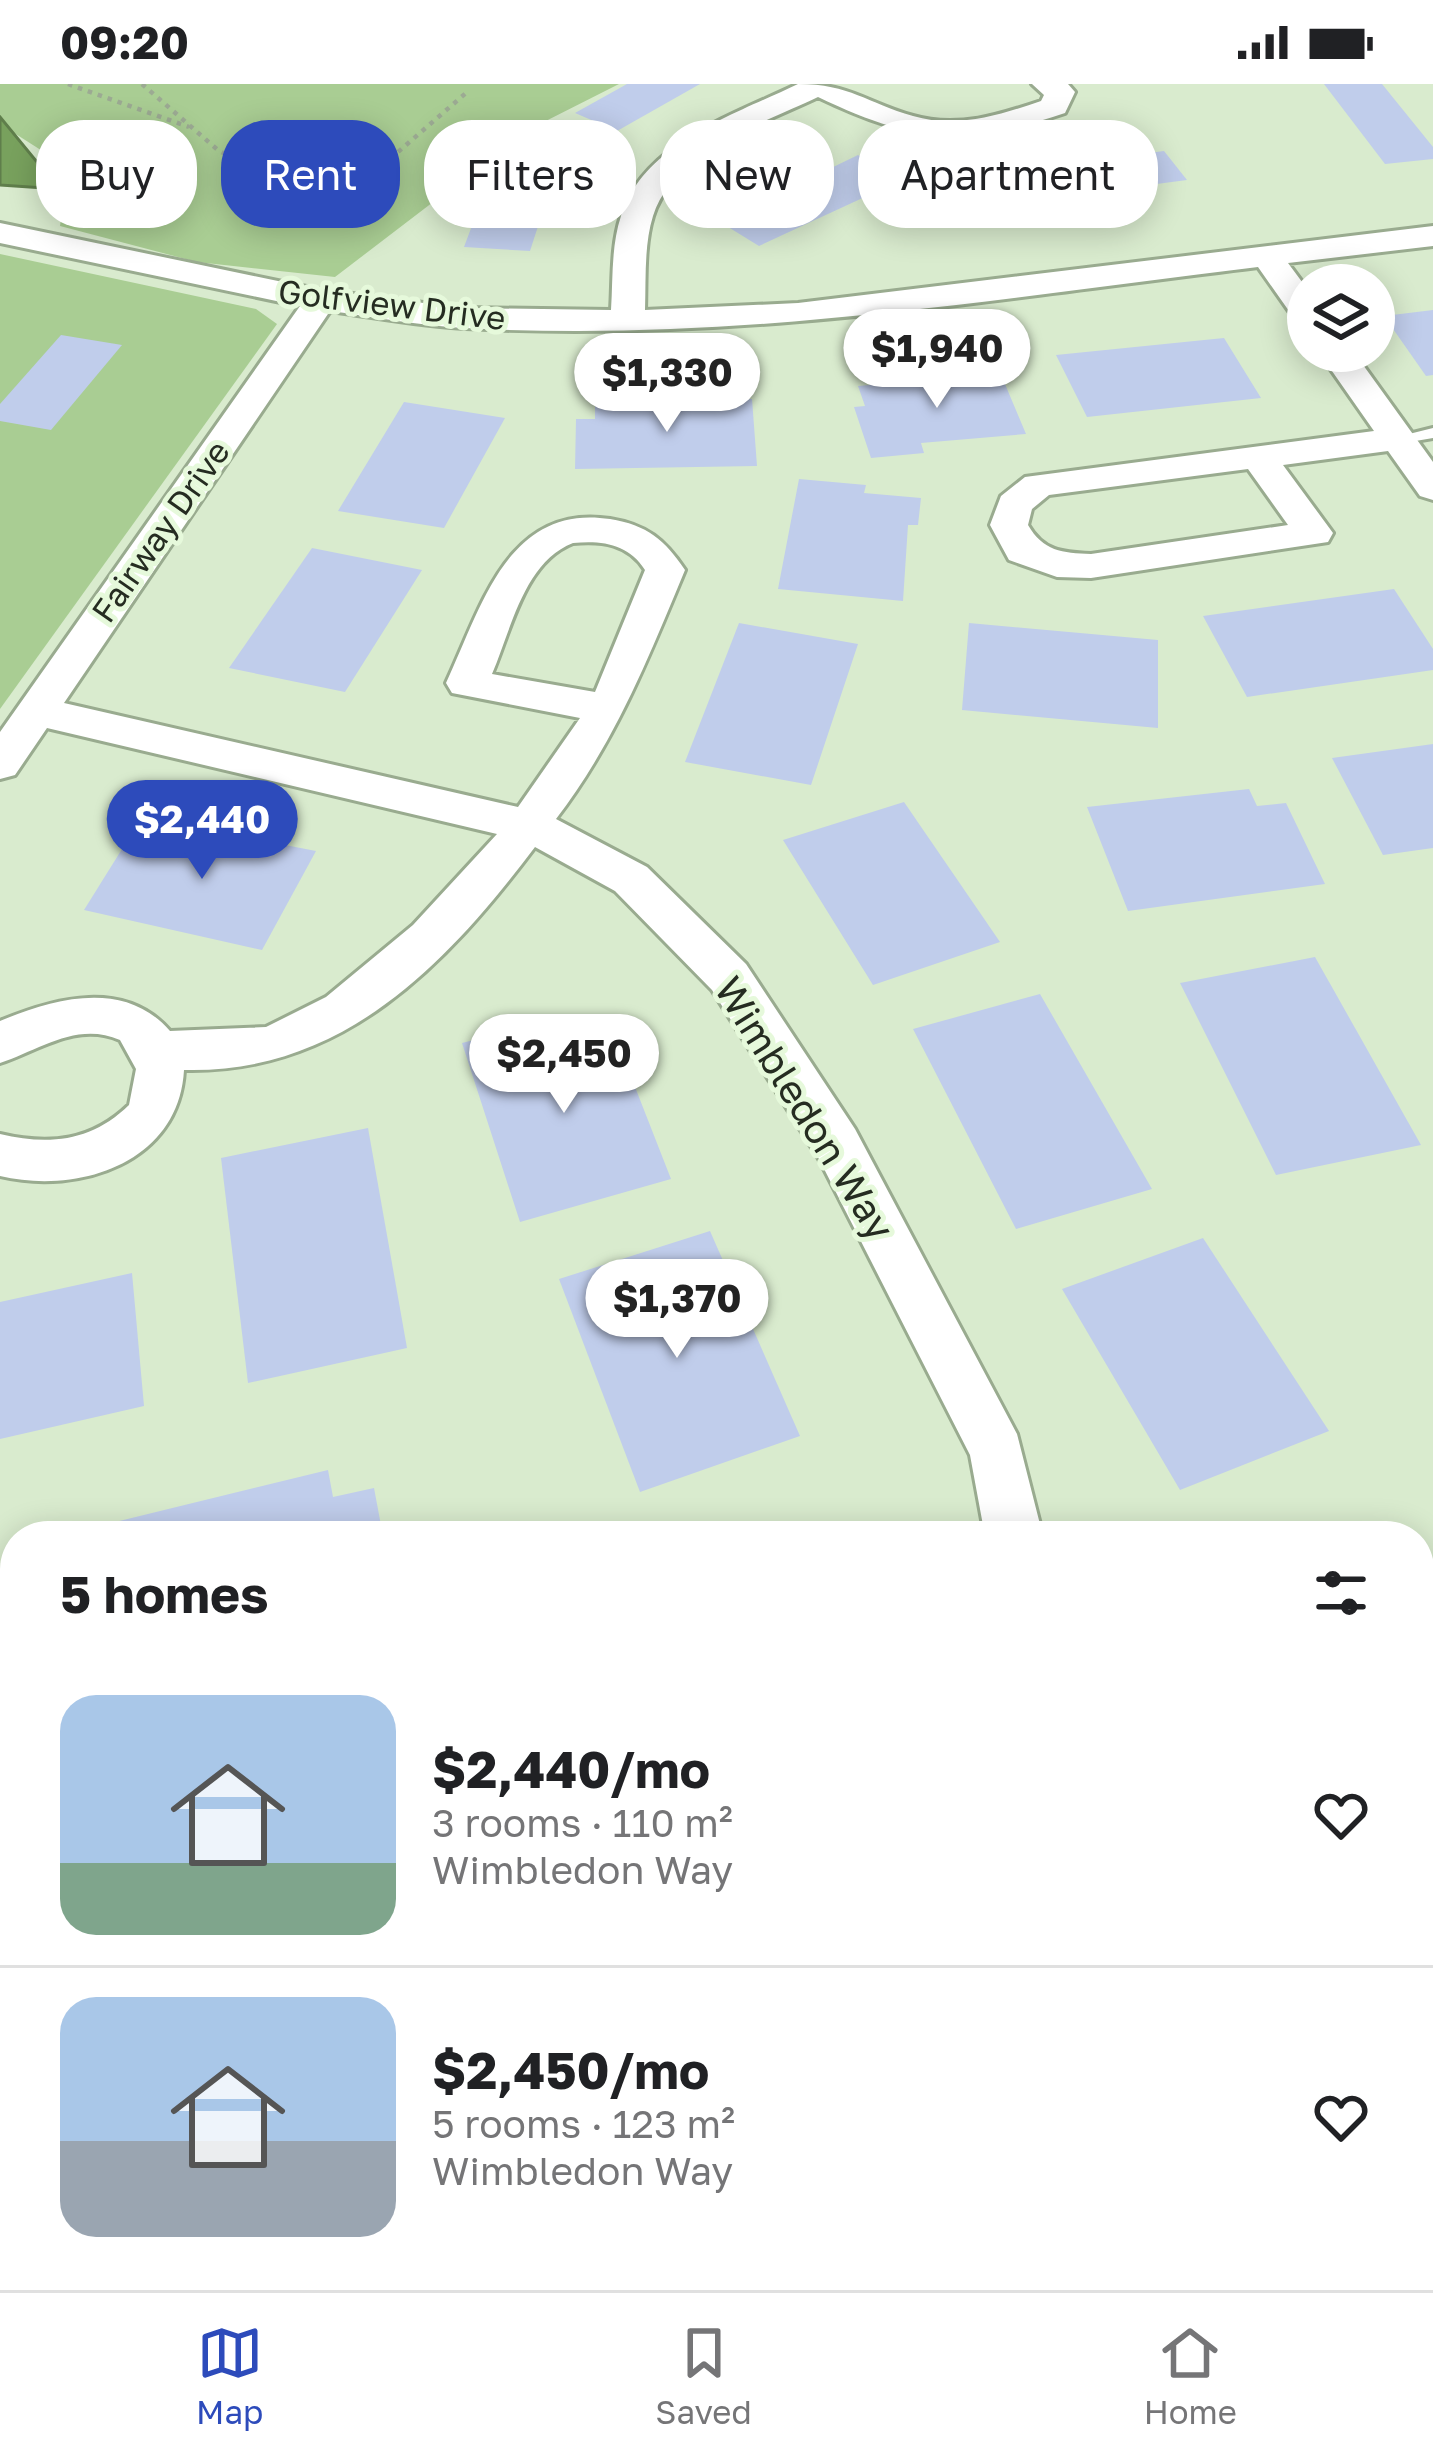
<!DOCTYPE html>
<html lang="en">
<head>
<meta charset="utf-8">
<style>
  :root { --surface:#fff; --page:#f6f6f6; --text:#202124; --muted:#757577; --line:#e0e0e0; --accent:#2d4bbb }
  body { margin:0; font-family:"Golos Text",sans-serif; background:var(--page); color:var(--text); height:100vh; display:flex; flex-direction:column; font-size:45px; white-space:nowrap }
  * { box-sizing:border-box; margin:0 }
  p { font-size:39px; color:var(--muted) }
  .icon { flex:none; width:66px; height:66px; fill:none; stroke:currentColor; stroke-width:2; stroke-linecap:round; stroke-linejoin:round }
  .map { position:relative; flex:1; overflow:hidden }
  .side { position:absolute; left:0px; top:1437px; width:1434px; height:771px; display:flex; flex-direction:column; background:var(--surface); border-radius:48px 48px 0 0; box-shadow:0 6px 30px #0003 }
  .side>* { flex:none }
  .banner { position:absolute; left:36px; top:36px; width:1362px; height:108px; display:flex; gap:24px }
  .tools { position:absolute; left:1287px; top:180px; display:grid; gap:24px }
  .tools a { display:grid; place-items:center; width:108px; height:108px; border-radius:50%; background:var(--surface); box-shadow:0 6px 30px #0003; font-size:60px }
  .price { position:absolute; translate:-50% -102px; padding:0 27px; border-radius:42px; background:#fff; color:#222; font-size:39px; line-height:78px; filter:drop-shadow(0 3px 6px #0008) }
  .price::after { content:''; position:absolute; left:50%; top:72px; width:36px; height:27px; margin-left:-18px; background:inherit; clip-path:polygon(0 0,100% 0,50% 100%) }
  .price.on { background:var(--accent); color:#fff }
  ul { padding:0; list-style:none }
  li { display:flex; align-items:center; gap:36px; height:300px; padding:0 60px }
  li+li { border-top:3px solid var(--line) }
  li span { display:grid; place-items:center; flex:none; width:336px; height:240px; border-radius:36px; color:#555 }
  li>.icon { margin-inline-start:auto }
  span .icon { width:144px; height:144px; fill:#fffc; stroke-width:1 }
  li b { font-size:51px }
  h2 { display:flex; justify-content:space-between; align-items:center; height:144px; padding:0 60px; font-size:51px }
  .pill { padding:0 42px; border-radius:48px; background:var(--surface); box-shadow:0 6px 30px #0003; font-size:42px; line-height:108px }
  .pill.on { background:var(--accent); color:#fff }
  .status { display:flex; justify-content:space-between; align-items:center; height:84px; padding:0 60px; background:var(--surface); direction:ltr }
  .status svg { height:33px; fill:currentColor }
  .tabs { display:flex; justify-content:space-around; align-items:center; height:168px; border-top:3px solid var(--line); background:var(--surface); font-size:33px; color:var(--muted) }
  .tabs a { display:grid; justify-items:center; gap:6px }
  .tabs .on { color:var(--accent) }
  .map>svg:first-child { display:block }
  .green { fill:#a9cd93 }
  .water { fill:#78a15d; stroke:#5f7e4b; stroke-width:3 }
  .building { fill:#c0cdeb }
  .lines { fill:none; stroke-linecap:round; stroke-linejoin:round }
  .service-casing { stroke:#99ab8f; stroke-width:6 }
  .minor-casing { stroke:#99ab8f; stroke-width:6 }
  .path { stroke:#9caa93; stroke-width:4.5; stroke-dasharray:4.5 6; stroke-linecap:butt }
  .service { fill:#fff; fill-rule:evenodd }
  .minor { fill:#fff; fill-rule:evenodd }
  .labels { text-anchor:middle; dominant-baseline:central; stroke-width:10; stroke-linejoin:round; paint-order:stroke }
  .far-street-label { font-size:33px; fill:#252c21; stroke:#e6f9db }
  .street-label { font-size:39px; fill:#252c21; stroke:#e6f9db }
</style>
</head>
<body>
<div class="status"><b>09:20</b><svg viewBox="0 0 49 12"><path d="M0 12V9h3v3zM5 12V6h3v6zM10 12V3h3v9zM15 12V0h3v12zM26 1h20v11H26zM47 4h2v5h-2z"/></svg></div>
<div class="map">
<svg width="1433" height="2206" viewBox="0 0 1433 2206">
  <rect width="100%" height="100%" fill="#d9ebce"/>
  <g class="green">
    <path d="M0,0H619L526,47L335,193L197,178L60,142L69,84L0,40Z"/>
    <path d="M0,170L256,225L277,240L0,625Z"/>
  </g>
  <path class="water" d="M0,33L55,100L44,104L0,101Z"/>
  <g class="building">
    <path d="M627,0H700L617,47L575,29Z"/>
    <path d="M1324,0H1382L1433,63V75L1385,80Z"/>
    <path d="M502,62L563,65L530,167L464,163Z"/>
    <path d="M1164,67L1187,96L975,124L956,94Z"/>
    <path d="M858,71L894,92L874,101L882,105L759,162L720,138Z"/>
    <path d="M1433,226V291L1426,292L1384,232Z"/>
    <path d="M61,251L122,261L51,346L0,337V320Z"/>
    <path d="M1224,254L1261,314L1087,333L1056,271Z"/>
    <path d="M997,281L1026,350L921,359L924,369L871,374L854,323L865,322L858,302L951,294L948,285Z"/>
    <path d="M752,315L757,382L575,385L576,335H595V318Z"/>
    <path d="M404,318L505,334L444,444L338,427Z"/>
    <path d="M799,395L866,401L864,409L921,414L918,441H908L903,517L778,505Z"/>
    <path d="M312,464L422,486L345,608L229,584Z"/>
    <path d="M1394,505L1433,565V586L1247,613L1203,532Z"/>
    <path d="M739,539L858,560L811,701L685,678Z"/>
    <path d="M969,539L1158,556V644L962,626Z"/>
    <path d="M1433,660V764L1383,771L1332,674Z"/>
    <path d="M1249,705L1257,722L1286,719L1325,800L1128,827L1087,723Z"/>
    <path d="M904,718L1000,858L873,901L783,756Z"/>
    <path d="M142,733L316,767L262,866L84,826Z"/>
    <path d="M1315,873L1421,1061L1276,1091L1180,899Z"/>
    <path d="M1040,910L1152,1105L1016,1145L913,945Z"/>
    <path d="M564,933L569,949L610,939L671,1095L520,1138L462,959Z"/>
    <path d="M368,1044L407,1264L248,1299L221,1074Z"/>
    <path d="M710,1147L800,1352L640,1408L559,1195Z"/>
    <path d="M1203,1154L1329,1347L1180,1406L1062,1205Z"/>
    <path d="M132,1189L144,1322L0,1355V1218Z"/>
    <path d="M328,1386L333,1413L374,1404L383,1452H104L103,1441Z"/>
    <path d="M1419,1519L1433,1520V1677L1419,1676Z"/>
    <path d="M0,1777L15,1869V1975L0,1981Z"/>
    <path d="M15,2131V2193H80L82,2206H0V2137Z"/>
    <path d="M1419,2138L1433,2154V2206H1319L1331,2193H1419Z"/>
  </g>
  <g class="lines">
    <defs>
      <g id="service">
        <path d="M1433,344V354L1398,360L1389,355Z"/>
        <path d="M252,2193H286L289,2206H255Z"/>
        <path d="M349,2193H395L389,2206H343Z"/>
      </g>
      <g id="minor">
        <path d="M798,0C850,0 867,19 913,32C957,45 1000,31 1041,17L1044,11L1032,0H1068L1075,8L1065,29C964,63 914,59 818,13C764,39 673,68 653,132C644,161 646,195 645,226L798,219L1433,142V162L1288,179L1308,206V240L1296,237L1258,183C995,215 732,259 466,244C421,242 375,233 330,227L64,619L518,723L580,634L452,609L446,599C481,525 507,419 610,435C647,441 665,456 685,486C648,575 615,658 556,735L647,783L746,880L855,1045L1017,1350L1043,1452H985L970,1371L819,1075L712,906L615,807L535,763C446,881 342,990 184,986C179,1078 80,1111 0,1092V1050C50,1062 92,1057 129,1021L136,985L120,956C77,937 39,966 0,979V937C55,914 125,895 170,947L266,943L326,913L413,841L497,750L47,644L15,691L0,695V648L300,222L0,159V139L321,206L463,224L611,226C613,196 611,162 621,132C644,59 736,30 798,0ZM573,459C602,456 629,460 645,486L595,608L492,590C511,546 524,478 573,459Z"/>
        <path d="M1318,267H1353L1433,378V416L1420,412L1388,367L1283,381L1333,449L1328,458L1091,494L1057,493L1009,476L990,441L1001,412L1025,393L1374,347ZM1248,385L1288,441L1091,470C1062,469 1043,467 1028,441L1032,425L1049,411Z"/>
        <path d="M1419,1845L1433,1847V1913L1419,1911Z"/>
        <path d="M747,2193H822L817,2206H742Z"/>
      </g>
    </defs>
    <use href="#service" class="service-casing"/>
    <use href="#minor" class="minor-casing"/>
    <g class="path">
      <path d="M68,0L189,43"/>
      <path d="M142,0L219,67L262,86L309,96L376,87L466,9"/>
    </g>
    <use href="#service" class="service"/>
    <use href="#minor" class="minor"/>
  </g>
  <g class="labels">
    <g class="far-street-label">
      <text transform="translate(392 220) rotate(7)">Golfview Drive</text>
      <text transform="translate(160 447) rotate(-55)">Fairway Drive</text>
    </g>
    <g class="street-label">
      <text transform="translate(805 1024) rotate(58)">Wimbledon Way</text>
    </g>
  </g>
</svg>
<div class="tools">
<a><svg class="icon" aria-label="layers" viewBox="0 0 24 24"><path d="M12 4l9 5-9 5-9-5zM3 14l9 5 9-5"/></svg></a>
</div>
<b class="price" style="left:937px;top:327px">$1,940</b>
<b class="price" style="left:667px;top:351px">$1,330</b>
<b class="price on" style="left:202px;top:798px">$2,440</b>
<b class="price" style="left:564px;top:1032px">$2,450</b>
<b class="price" style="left:677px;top:1277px">$1,370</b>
<div class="banner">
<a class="pill">Buy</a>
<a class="pill on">Rent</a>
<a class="pill">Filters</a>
<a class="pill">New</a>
<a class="pill">Apartment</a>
</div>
<section class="side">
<h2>5 homes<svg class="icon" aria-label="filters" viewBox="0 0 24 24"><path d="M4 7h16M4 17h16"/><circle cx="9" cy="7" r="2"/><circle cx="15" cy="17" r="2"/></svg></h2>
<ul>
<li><span style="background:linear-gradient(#a9c7e8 70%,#7fa58c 0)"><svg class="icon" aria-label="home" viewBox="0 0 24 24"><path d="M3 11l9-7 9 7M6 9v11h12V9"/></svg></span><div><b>$2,440/mo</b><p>3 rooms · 110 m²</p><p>Wimbledon Way</p></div><svg class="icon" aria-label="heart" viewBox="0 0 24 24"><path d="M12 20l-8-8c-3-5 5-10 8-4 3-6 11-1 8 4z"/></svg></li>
<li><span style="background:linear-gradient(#a9c7e8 60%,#9aa5b1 0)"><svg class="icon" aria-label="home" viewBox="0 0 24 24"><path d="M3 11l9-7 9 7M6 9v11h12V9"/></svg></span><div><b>$2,450/mo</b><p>5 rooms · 123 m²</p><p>Wimbledon Way</p></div><svg class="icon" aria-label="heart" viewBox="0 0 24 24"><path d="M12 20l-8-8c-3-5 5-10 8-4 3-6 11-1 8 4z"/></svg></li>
</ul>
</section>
</div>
<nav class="tabs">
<a class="on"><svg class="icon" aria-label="map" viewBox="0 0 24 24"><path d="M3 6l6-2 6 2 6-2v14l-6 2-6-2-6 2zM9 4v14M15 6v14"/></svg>Map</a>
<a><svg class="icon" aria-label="saved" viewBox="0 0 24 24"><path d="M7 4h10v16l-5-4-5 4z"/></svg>Saved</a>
<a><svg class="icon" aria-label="home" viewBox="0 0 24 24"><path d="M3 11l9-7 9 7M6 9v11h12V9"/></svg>Home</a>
</nav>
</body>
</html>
